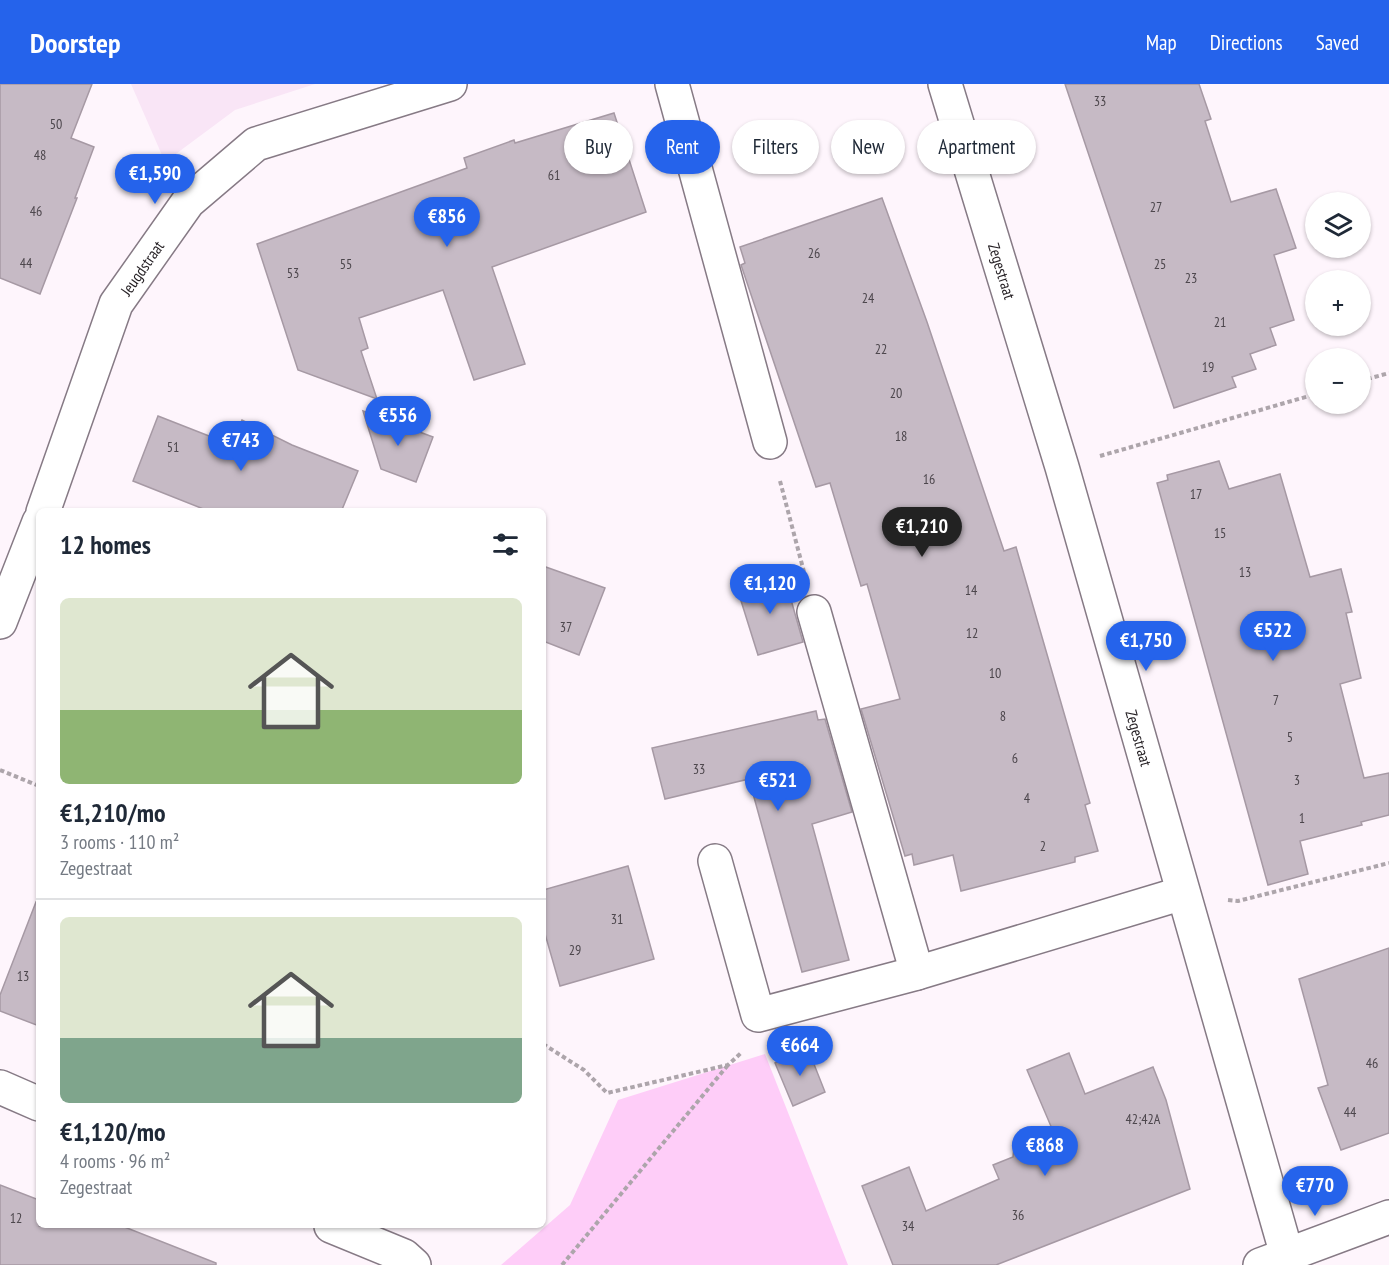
<!DOCTYPE html>
<html lang="en">
<head>
<meta charset="utf-8">
<style>
  :root { --surface:#fff; --page:#f2f2f3; --text:#1f2937; --muted:#747a83; --line:#e0e1e3; --accent:#2563eb }
  body { margin:0; font-family:"PT Sans Narrow",sans-serif; background:var(--page); color:var(--text); height:100vh; display:flex; flex-direction:column; font-size:22px; white-space:nowrap }
  * { box-sizing:border-box; margin:0 }
  p { font-size:20px; color:var(--muted) }
  .icon { flex:none; width:33px; height:33px; fill:none; stroke:currentColor; stroke-width:2; stroke-linecap:round; stroke-linejoin:round }
  .map { position:relative; flex:1; overflow:hidden }
  .panel { position:absolute; left:36px; top:424px; width:510px; height:720px; display:flex; flex-direction:column; background:var(--surface); border-radius:9px; box-shadow:0 2px 4px #0004 }
  .panel>* { flex:none }
  .hud { position:absolute; left:564px; top:36px; width:570px; height:54px; display:flex; gap:12px }
  .fabs { position:absolute; left:1305px; top:108px; display:grid; gap:12px }
  .fabs a { display:grid; place-items:center; width:66px; height:66px; border-radius:50%; background:var(--surface); box-shadow:0 2px 4px #0004; font-size:30px }
  .price { position:absolute; translate:-50% -51px; padding:0 14px; border-radius:21px; background:var(--accent); color:#fff; font-size:20px; line-height:39px; filter:drop-shadow(0 2px 3px #0008) }
  .price::after { content:''; position:absolute; left:50%; top:36px; width:18px; height:14px; margin-left:-9px; background:inherit; clip-path:polygon(0 0,100% 0,50% 100%) }
  .price.on { background:#222; color:#fff }
  ul { padding:0; list-style:none }
  li { display:grid; align-content:center; gap:12px; height:318px; padding:0 24px }
  li+li { border-top:2px solid var(--line) }
  li span { display:grid; place-items:center; height:186px; border-radius:9px; color:#555 }
  li>.icon { margin-inline-start:auto }
  span .icon { width:108px; height:108px; fill:#fffc; stroke-width:1 }
  li b { font-size:26px }
  h2 { display:flex; justify-content:space-between; align-items:center; height:72px; padding:0 24px; font-size:26px }
  .pill { padding:0 21px; border-radius:27px; background:var(--surface); box-shadow:0 2px 4px #0004; font-size:21px; line-height:54px }
  .pill.on { background:var(--accent); color:#fff }
  header { display:flex; align-items:center; gap:36px; box-sizing:border-box; height:84px; padding:0 30px; background:var(--accent); color:#fff }
  header strong { font-size:28px }
  nav { display:flex; gap:33px; margin-inline-start:auto; font-size:21px }
  .map>svg:first-child { display:block }
  .built { fill:#f9e5f6 }
  .green { fill:#fecdf8 }
  .building { fill:#c6bac5; stroke:#a699a4; stroke-width:1.5 }
  .lines { fill:none; stroke-linecap:round; stroke-linejoin:round }
  .minor-casing { stroke:#867a85; stroke-width:36 }
  .path { stroke:#ada5ab; stroke-width:4; stroke-dasharray:4.5 3; stroke-linecap:butt }
  .minor { stroke:#fff; stroke-width:33 }
  .labels { text-anchor:middle; dominant-baseline:central; stroke-width:5; stroke-linejoin:round; paint-order:stroke }
  .number-label { font-size:14px; fill:#4c464c }
  .street-label { font-size:16px; fill:#241f23; stroke:#fff }
</style>
</head>
<body>
<header>
<strong>Doorstep</strong>
<nav><a>Map</a><a>Directions</a><a>Saved</a></nav>
</header>
<div class="map">
<svg width="1389" height="1181" viewBox="0 0 1389 1181">
  <rect width="100%" height="100%" fill="#fef5fc"/>
  <path class="built" d="M131,0H315L235,26L165,78Z"/>
  <path class="green" d="M765,970L848,1181H501L570,1121L618,1016Z"/>
  <g class="building">
    <path d="M0,0H92L71,54L94,63L75,114H77L40,210L0,194Z"/>
    <path d="M1065,0H1199L1211,35L1205,37L1231,118L1276,105L1296,164L1274,171L1294,236L1270,244L1276,261L1250,270L1256,285L1232,293L1236,303L1174,324Z"/>
    <path d="M614,29L646,128L492,183L525,280L474,296L443,206L359,234L368,264L361,267L377,315L298,286L257,160L467,84L464,74L514,56L515,59Z"/>
    <path d="M882,114L927,238L1004,467L1016,463L1090,719L1085,721L1098,767L1075,773V778L961,807L953,771L914,781L912,770L905,772L861,625L900,615L867,500L861,502L830,399L816,403L741,181L745,179L740,163Z"/>
    <path d="M363,327L433,353L416,398L381,385Z"/>
    <path d="M158,332L232,361L242,336L292,361L358,387L341,428H211L133,397Z"/>
    <path d="M1219,377L1229,405L1280,390L1310,493L1341,485L1352,528L1346,529L1361,594L1340,600L1364,694L1389,689V731L1361,738L1362,741L1300,757L1308,790L1268,801L1157,399L1168,396L1167,391Z"/>
    <path d="M543,482L605,504L579,571L543,557Z"/>
    <path d="M784,491L803,558L758,571L737,504Z"/>
    <path d="M816,627L818,636L825,635L852,728L812,740L849,876L802,888L749,695L665,715L652,664Z"/>
    <path d="M628,782L654,875L560,902L543,843V806Z"/>
    <path d="M36,818L39,819V942L0,927V911Z"/>
    <path d="M1389,864V1049L1341,1066L1318,1004L1328,1001L1299,895Z"/>
    <path d="M808,965L825,1008L793,1022L775,979Z"/>
    <path d="M1069,969L1085,1010L1153,983L1166,1016L1190,1105L996,1181H893L862,1102L909,1083L926,1127L999,1095L993,1081L1013,1073L1014,1062L1053,1047L1027,986Z"/>
    <path d="M0,1101L39,1116V1142H122L216,1179V1181H0Z"/>
  </g>
  <g class="lines">
    <defs>
      <g id="minor">
        <path d="M672,0L770,358"/>
        <path d="M945,0L1062,383L1287,1171L1286,1181"/>
        <path d="M43,428L116,220L188,118L256,60L450,0"/>
        <path d="M814,528L917,889"/>
        <path d="M0,538L39,438"/>
        <path d="M715,777L758,931L917,889L1183,809"/>
        <path d="M0,1003L39,1020"/>
        <path d="M331,1142L404,1172L414,1181"/>
        <path d="M1260,1181L1389,1133"/>
      </g>
    </defs>
    <use href="#minor" class="minor-casing"/>
    <g class="path">
      <path d="M1360,297L1389,289"/>
      <path d="M1100,372L1316,310"/>
      <path d="M780,397L804,488"/>
      <path d="M0,686L39,702"/>
      <path d="M1228,816L1238,817L1389,779"/>
      <path d="M543,960L584,986L607,1009L728,981L742,968"/>
      <path d="M562,1181L728,981"/>
    </g>
    <use href="#minor" class="minor"/>
  </g>
  <g class="labels">
    <g class="number-label">
      <text x="1100" y="17">33</text>
      <text x="56" y="40">50</text>
      <text x="40" y="71">48</text>
      <text x="554" y="91">61</text>
      <text x="1156" y="123">27</text>
      <text x="36" y="127">46</text>
      <text x="814" y="169">26</text>
      <text x="26" y="179">44</text>
      <text x="346" y="180">55</text>
      <text x="1160" y="180">25</text>
      <text x="293" y="189">53</text>
      <text x="1191" y="194">23</text>
      <text x="868" y="214">24</text>
      <text x="1220" y="238">21</text>
      <text x="881" y="265">22</text>
      <text x="1208" y="283">19</text>
      <text x="896" y="309">20</text>
      <text x="901" y="352">18</text>
      <text x="173" y="363">51</text>
      <text x="929" y="395">16</text>
      <text x="1196" y="410">17</text>
      <text x="1220" y="449">15</text>
      <text x="1245" y="488">13</text>
      <text x="971" y="506">14</text>
      <text x="566" y="543">37</text>
      <text x="972" y="549">12</text>
      <text x="995" y="589">10</text>
      <text x="1276" y="616">7</text>
      <text x="1003" y="632">8</text>
      <text x="1290" y="653">5</text>
      <text x="1015" y="674">6</text>
      <text x="699" y="685">33</text>
      <text x="1297" y="696">3</text>
      <text x="1027" y="714">4</text>
      <text x="1302" y="734">1</text>
      <text x="1043" y="762">2</text>
      <text x="617" y="835">31</text>
      <text x="575" y="866">29</text>
      <text x="23" y="892">13</text>
      <text x="1372" y="979">46</text>
      <text x="1350" y="1028">44</text>
      <text x="1143" y="1035">42;42A</text>
      <text x="1018" y="1131">36</text>
      <text x="16" y="1134">12</text>
      <text x="908" y="1142">34</text>
    </g>
    <g class="street-label">
      <text transform="translate(142 184) rotate(-55)">Jeugdstraat</text>
      <text transform="translate(1002 187) rotate(73)">Zegestraat</text>
      <text transform="translate(1139 654) rotate(74)">Zegestraat</text>
    </g>
  </g>
</svg>
<div class="fabs">
<a><svg class="icon" aria-label="layers" viewBox="0 0 24 24"><path d="M12 4l9 5-9 5-9-5zM3 14l9 5 9-5"/></svg></a>
<a>+</a>
<a>−</a>
</div>
<b class="price" style="left:155px;top:121px">€1,590</b>
<b class="price" style="left:447px;top:164px">€856</b>
<b class="price" style="left:398px;top:363px">€556</b>
<b class="price" style="left:241px;top:388px">€743</b>
<b class="price on" style="left:922px;top:474px">€1,210</b>
<b class="price" style="left:770px;top:531px">€1,120</b>
<b class="price" style="left:1273px;top:578px">€522</b>
<b class="price" style="left:1146px;top:588px">€1,750</b>
<b class="price" style="left:778px;top:728px">€521</b>
<b class="price" style="left:800px;top:993px">€664</b>
<b class="price" style="left:1045px;top:1093px">€868</b>
<b class="price" style="left:1315px;top:1133px">€770</b>
<div class="hud">
<a class="pill">Buy</a>
<a class="pill on">Rent</a>
<a class="pill">Filters</a>
<a class="pill">New</a>
<a class="pill">Apartment</a>
</div>
<section class="panel">
<h2>12 homes<svg class="icon" aria-label="filters" viewBox="0 0 24 24"><path d="M4 7h16M4 17h16"/><circle cx="9" cy="7" r="2"/><circle cx="15" cy="17" r="2"/></svg></h2>
<ul>
<li><span style="background:linear-gradient(#dfe7d0 60%,#8fb573 0)"><svg class="icon" aria-label="home" viewBox="0 0 24 24"><path d="M3 11l9-7 9 7M6 9v11h12V9"/></svg></span><div><b>€1,210/mo</b><p>3 rooms · 110 m²</p><p>Zegestraat</p></div></li>
<li><span style="background:linear-gradient(#dfe7d0 65%,#7fa58c 0)"><svg class="icon" aria-label="home" viewBox="0 0 24 24"><path d="M3 11l9-7 9 7M6 9v11h12V9"/></svg></span><div><b>€1,120/mo</b><p>4 rooms · 96 m²</p><p>Zegestraat</p></div></li>
</ul>
</section>
</div>
</body>
</html>
